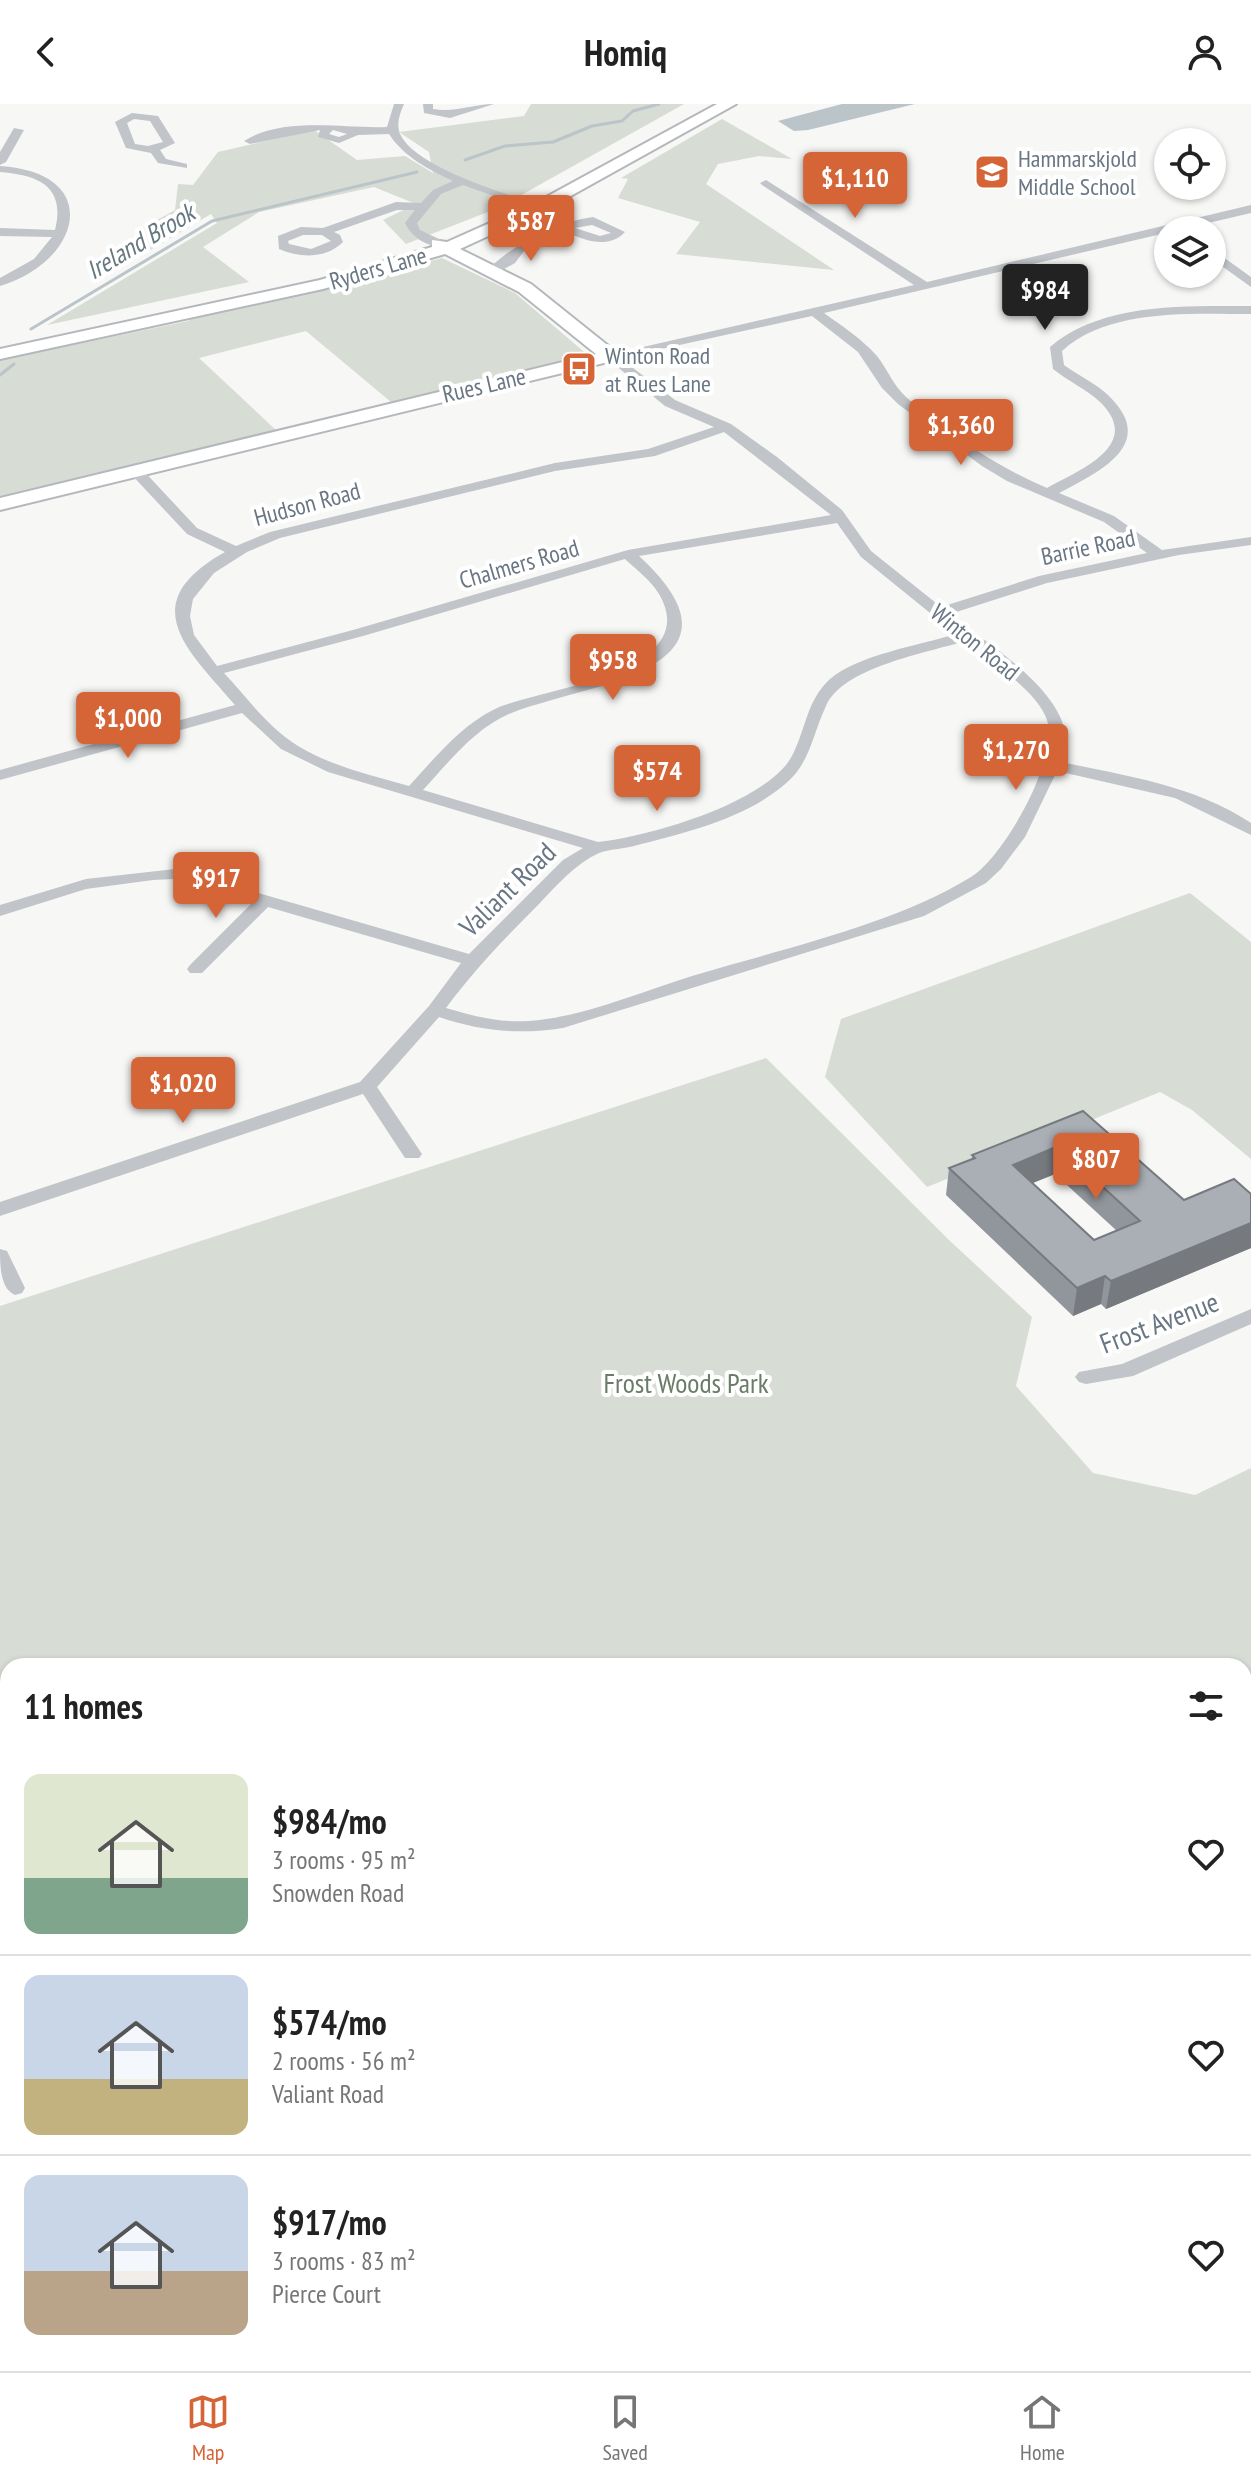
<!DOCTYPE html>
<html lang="en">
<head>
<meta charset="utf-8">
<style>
  :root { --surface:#fff; --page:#f6f6f6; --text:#222; --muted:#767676; --line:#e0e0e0; --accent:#d56437 }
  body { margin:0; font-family:"PT Sans Narrow",sans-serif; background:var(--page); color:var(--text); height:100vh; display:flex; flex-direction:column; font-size:30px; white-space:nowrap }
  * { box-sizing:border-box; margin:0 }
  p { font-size:26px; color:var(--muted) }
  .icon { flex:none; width:44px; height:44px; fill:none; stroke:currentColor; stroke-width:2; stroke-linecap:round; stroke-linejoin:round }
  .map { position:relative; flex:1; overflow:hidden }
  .sheet { position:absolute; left:0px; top:1554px; width:1252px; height:714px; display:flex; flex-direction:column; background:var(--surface); border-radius:24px 24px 0 0; box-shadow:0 2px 6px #0004 }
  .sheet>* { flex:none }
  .tools { position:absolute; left:1154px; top:24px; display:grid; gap:16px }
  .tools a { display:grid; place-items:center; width:72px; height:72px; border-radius:50%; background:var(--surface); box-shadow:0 2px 6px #0004; font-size:40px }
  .price { position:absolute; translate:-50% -68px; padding:0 18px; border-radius:8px; background:var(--accent); color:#fff; font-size:26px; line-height:52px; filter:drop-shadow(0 2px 4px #0008) }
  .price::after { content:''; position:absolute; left:50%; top:48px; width:24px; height:18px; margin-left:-12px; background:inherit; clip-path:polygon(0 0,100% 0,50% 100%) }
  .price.active { background:#222; color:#fff }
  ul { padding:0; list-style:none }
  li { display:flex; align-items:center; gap:24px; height:200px; padding:0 24px }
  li+li { border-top:2px solid var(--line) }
  li span { display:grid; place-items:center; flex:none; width:224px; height:160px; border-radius:16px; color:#555 }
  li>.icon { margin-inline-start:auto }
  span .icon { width:96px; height:96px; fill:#fffc; stroke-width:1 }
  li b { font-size:34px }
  h2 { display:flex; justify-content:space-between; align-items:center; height:96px; padding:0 24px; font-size:34px }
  header { display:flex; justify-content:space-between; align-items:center; height:104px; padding:0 24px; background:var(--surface); font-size:36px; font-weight:700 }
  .tabs { display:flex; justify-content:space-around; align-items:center; height:112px; border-top:2px solid var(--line); background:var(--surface); font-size:22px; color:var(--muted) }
  .tabs a { display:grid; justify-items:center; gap:4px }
  .tabs .active { color:var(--accent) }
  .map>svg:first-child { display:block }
  .green { fill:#d7dcd4 }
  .water { fill:#bbc4c9 }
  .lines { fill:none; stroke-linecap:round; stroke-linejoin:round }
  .stream { stroke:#bbc4c9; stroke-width:3 }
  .secondary-casing { stroke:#b4b8bc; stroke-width:4 }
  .street { fill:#c1c4c8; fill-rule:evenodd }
  .secondary { fill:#fff; fill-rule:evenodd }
  .wall { fill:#91969c; fill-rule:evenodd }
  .shaded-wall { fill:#767a7f }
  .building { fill:#a9afb5; stroke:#767a7f; stroke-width:2; fill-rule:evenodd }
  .labels { text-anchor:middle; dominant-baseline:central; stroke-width:8; stroke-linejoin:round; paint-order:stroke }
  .far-poi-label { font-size:24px; fill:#697683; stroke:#fff; text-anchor:start }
  .far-street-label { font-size:24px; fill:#697683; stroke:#fff }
  .far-water-label { font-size:26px; font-style:italic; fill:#65777f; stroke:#fff }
  .street-label { font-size:28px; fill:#697683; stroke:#fff }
  .park-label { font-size:28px; fill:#6a7b67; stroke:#fff }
</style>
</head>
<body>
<header><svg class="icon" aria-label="back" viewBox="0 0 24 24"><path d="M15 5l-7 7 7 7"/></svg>Homiq<svg class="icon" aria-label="person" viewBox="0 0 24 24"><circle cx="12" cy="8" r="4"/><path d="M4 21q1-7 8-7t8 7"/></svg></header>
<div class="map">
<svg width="1251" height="2267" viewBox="0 0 1251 2267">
  <rect width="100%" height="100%" fill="#f7f7f5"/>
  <g class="green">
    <path d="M531,0H684L498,104L406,140L383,116L416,100L374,83L259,108L203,143L249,178L47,221L217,119L211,110L108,171L141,125L175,106L178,80L193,81L218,48L314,26L357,56L405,52L433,69L429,48L399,28L524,12Z"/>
    <path d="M722,15L792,55L759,52L718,60L706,80L834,166L676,150L700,118L618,94L628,75L621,74Z"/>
    <path d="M442,154L515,189L589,252L391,298L306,227L199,254L277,327L0,395V256L188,217L194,213L330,184Z"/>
    <path d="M1190,789L1251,838V1055L1192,1006L1160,988L927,1083L825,973L841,915Z"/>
    <path d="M766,954L949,1136L1032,1213L1016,1282L1093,1369L1195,1391L1251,1364V2267H241L235,2260H1244V1562H8V2005L0,1996V1202Z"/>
  </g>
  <path class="water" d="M842,0H915L808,26L794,27L778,17Z"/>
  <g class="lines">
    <g class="stream">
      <path d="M465,56L505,42L553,38L592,22L622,17L633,7L659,0"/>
      <path d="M31,225L212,117L417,68"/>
      <path d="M0,271L14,260"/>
    </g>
    <defs>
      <g id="secondary">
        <path d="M717,0H736L549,104L460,145L531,180L616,248L619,252L616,256L0,406V394L596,250L519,188L445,150L323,185L0,255V245L320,176L432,143V136L447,138L537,98Z"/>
        <path d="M0,2047L8,2050V2093L0,2090Z"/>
        <path d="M136,2260H178L181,2267H139Z"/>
      </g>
    </defs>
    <use href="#secondary" class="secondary-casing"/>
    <g class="street">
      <path d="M394,0H404C400,9 396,20 400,30C415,62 495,86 527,97V101H519L463,81L441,90L417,119L420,126L441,136V142C426,143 411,132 405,119L415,106H397L334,128L340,131L343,138C326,155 300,154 279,145L278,132L301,123L323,124L396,98L421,99L433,86L453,77C428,65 404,53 389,30L358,31L339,39L318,33L320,26L250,40L244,37C283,12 345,25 387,23ZM333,26L347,30L339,33L329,30ZM303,131H322L331,137L311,145L289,140L288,137Z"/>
      <path d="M423,0H433V5C455,9 473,0 494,0L450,14L424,9Z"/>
      <path d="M132,9L158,12L175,39L160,46L166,55L187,60V64L158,59L151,49L126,44L115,18ZM134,15L150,17L163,38L148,42L135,40L127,19Z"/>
      <path d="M14,24L24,26L6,58L0,61V48Z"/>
      <path d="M0,62C105,69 81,158 0,182V174L34,155L52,133L0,132V124L55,126C66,82 38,71 0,68Z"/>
      <path d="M766,76L927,178L1251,101V109L824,209C842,222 862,235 877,252C888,266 893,281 906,293C947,329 997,363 1047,384C1080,366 1144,341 1100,298C1086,285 1068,277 1053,265L1050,243C1102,198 1186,202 1251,202V210C1191,210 1109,204 1062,247L1064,261C1079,272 1097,280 1110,293C1158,341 1098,368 1059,389L1114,412L1162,446L1251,433V441L1179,451L1047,479L950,510C989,542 1089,599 1061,658C1126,672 1194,681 1251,719V731L1175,694L1057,667L1025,733L1001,765L986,779L924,812L563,924C519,931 481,927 439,913L377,983L422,1050L419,1054H405L363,990L0,1112V1098L360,978L429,902L461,859L268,803L202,869H190L187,865L190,861L253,798L174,775L153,776L86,785L0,812V801L86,775L175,765L469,850L563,756L583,744L328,668L281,645L242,609L0,676V666L235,601C189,547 132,500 225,448L187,430L130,369V363H140L197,424L236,442L270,428L555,359L648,345L714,323L665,302L604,252L914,181L762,81L760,79ZM812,212L858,248L882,284L898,300L982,362L1007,377L1104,418L1147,449L1039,472L941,503L871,447L842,406L777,353L731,320L675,296L620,254ZM724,328L831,411L628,446L353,526L217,562L194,531L190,512L193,495L214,469L247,448L280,434L555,367L655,352ZM837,419L861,453L956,530C921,541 857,551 830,575C807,596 806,624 793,650C770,698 648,733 598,738L423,686C448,659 474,625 509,610C581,580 765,568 639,452ZM625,455C637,466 651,477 659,490C706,570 536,585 495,605C460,622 435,654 409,682C364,669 315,659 279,628C258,610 242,588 224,569L363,532ZM965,537C989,557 1037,586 1047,616C1060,653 1004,753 971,773C893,821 781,845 692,872C640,888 584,913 529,917C500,919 473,912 446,904C474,866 506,833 539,800C557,781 575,760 599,749C609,745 623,745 634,742C686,728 742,716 784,681C811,659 812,631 826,602C843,563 927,549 965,537Z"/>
      <path d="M593,113L625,128C608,146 585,136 565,128L524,147L515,159L497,169L487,166C515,140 553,118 593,113ZM592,121L611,129L600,132L575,124Z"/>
      <path d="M1212,145L1251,173V183L1212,155Z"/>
      <path d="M0,1145L7,1147L25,1184L22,1189L15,1191C0,1185 0,1161 0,1145Z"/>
      <path d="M1251,1205V1220L1133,1272L1086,1280L1079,1278L1075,1273L1079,1268L1122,1260Z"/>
    </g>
    <use href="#secondary" class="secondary"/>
  </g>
  <path class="wall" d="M1083,1007L1184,1096L1251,1090V1144L1106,1205L1101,1200L1073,1212L946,1091L949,1064L972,1055V1051ZM1055,1070L1117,1127L1094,1136L1033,1079Z"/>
  <g class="shaded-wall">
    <path d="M1058,1042L1055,1070L1010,1088L1013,1061Z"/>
    <path d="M1251,1119V1144L1106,1205L1111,1177Z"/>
    <path d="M1105,1172L1101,1200L1073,1212L1077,1184Z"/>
  </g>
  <path class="building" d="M1083,1007L1184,1096L1234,1075L1251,1090V1119L1111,1177L1105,1172L1077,1184L949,1064L975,1054L972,1051ZM1058,1042L1140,1117L1094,1136L1013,1061Z"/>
  <defs>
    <symbol id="school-square" viewBox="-11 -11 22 22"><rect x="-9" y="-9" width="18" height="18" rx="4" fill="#d56437" stroke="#fff"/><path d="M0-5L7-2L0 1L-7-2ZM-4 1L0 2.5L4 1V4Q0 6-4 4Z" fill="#fff"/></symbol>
    <symbol id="bus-square" viewBox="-11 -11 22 22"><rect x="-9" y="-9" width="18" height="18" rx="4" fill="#d56437" stroke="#fff"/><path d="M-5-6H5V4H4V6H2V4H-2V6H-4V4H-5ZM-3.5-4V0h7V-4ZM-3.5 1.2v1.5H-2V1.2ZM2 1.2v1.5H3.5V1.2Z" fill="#fff"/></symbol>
  </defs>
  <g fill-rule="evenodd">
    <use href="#school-square" x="972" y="48" width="40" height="40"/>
    <use href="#bus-square" x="559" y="245" width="40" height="40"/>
  </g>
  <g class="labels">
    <g class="far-poi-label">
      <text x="1018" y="54">Hammarskjold<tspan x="1018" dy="28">Middle School</tspan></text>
      <text x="605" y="251">Winton Road<tspan x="605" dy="28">at Rues Lane</tspan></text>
    </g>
    <g class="far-street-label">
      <text transform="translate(378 164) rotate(-16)">Ryders Lane</text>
      <text transform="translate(484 281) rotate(-13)">Rues Lane</text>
      <text transform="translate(307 400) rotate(-15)">Hudson Road</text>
      <text transform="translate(1088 443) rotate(-12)">Barrie Road</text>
      <text transform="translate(519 460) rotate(-16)">Chalmers Road</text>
      <text transform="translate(975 538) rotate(39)">Winton Road</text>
    </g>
    <g class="far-water-label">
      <text transform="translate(140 137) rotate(-31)">Ireland Brook</text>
    </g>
    <g class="street-label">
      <text transform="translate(507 785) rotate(-44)">Valiant Road</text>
      <text transform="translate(1159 1218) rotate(-21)">Frost Avenue</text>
    </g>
    <g class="park-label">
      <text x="686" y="1278">Frost Woods Park</text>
    </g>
  </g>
</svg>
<div class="tools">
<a><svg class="icon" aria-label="locate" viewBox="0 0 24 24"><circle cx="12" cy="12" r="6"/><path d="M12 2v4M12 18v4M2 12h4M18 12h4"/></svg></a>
<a><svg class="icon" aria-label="layers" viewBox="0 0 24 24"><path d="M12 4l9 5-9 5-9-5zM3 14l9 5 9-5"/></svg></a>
</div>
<b class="price" style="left:855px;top:116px">$1,110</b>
<b class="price" style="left:531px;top:159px">$587</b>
<b class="price active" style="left:1045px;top:228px">$984</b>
<b class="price" style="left:961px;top:363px">$1,360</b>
<b class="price" style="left:613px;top:598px">$958</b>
<b class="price" style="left:128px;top:656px">$1,000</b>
<b class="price" style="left:1016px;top:688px">$1,270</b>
<b class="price" style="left:657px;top:709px">$574</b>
<b class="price" style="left:216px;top:816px">$917</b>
<b class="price" style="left:183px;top:1021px">$1,020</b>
<b class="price" style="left:1096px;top:1097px">$807</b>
<section class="sheet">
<h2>11 homes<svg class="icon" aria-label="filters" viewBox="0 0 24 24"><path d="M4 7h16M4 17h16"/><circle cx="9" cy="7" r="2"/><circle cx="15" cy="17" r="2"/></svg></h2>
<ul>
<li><span style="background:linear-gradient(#dfe7d0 65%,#7fa58c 0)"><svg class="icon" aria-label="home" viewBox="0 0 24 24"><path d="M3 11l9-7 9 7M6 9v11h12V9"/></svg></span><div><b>$984/mo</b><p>3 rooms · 95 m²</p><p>Snowden Road</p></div><svg class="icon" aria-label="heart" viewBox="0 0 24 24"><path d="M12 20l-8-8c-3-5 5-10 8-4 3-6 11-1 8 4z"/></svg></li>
<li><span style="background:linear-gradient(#c9d6e8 65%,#c2b280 0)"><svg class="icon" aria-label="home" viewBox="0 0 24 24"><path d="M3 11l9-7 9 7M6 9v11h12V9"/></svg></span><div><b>$574/mo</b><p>2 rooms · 56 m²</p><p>Valiant Road</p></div><svg class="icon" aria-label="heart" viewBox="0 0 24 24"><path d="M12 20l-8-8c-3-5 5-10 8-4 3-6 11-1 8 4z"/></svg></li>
<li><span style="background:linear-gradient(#c9d6e8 60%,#b9a48a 0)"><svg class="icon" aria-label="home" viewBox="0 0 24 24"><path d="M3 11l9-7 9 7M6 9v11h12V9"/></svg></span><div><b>$917/mo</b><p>3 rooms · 83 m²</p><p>Pierce Court</p></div><svg class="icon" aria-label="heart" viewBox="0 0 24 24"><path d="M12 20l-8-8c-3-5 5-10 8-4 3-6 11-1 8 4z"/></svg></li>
</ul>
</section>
</div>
<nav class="tabs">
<a class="active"><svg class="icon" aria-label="map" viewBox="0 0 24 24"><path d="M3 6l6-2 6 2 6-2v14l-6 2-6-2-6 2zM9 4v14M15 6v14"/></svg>Map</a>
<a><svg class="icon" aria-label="saved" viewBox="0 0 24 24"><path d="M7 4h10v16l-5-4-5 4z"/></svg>Saved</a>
<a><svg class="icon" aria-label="home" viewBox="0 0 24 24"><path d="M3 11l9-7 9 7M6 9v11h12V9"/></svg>Home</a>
</nav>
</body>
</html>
